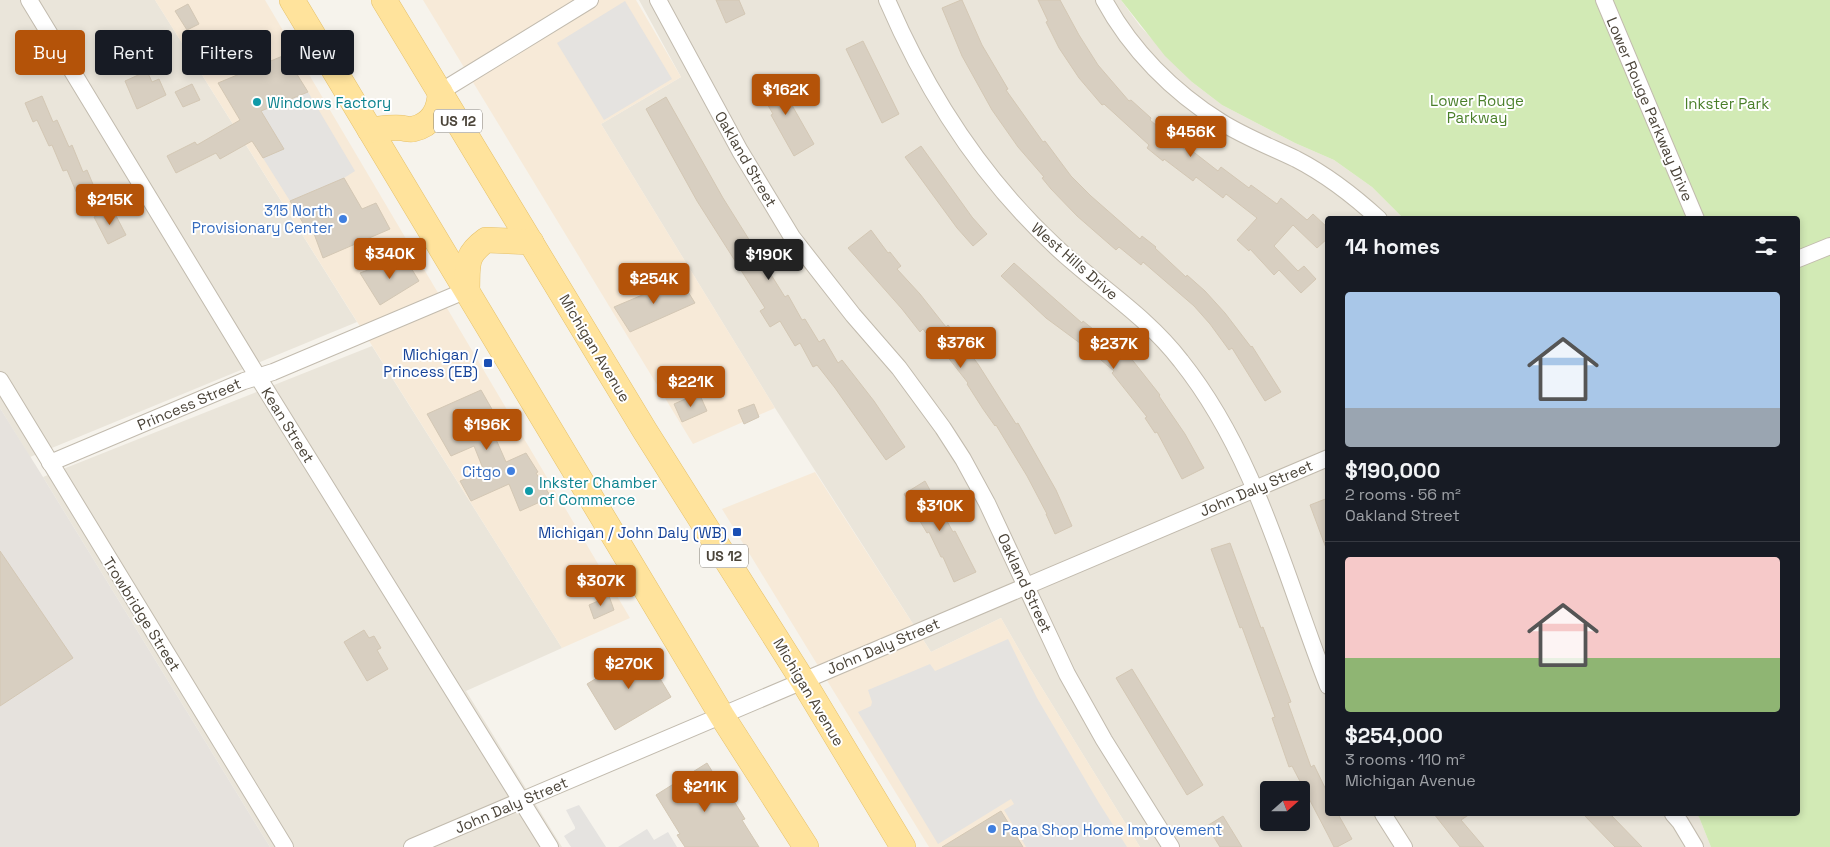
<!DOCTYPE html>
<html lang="en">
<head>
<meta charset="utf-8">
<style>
  :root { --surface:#171b24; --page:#242831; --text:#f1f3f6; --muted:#9ea1a6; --line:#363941; --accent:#b45309 }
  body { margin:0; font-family:"Space Grotesk",sans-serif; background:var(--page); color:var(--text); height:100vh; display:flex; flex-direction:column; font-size:19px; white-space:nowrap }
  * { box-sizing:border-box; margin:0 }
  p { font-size:16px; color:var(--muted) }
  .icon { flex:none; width:28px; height:28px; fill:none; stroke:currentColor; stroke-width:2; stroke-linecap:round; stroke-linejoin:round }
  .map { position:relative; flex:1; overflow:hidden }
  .sheet { position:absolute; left:1325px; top:216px; width:475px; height:600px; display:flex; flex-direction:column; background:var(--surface); border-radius:5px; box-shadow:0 2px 8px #0003 }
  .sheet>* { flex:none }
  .banner { position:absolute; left:15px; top:30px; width:475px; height:45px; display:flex; gap:10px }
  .needle { width:32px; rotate:69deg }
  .buttons { position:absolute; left:1260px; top:781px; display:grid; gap:10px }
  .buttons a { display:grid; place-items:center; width:50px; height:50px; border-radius:5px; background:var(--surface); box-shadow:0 2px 8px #0003; font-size:25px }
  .price { position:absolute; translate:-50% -42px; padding:0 11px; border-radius:5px; background:var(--accent); color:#fff; font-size:16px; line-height:32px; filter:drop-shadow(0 1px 2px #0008) }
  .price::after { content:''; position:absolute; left:50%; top:30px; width:15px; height:11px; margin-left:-8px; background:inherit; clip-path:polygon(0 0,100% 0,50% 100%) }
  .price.current { background:#222; color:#fff }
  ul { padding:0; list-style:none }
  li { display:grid; align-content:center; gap:10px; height:265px; padding:0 20px }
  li+li { border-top:1px solid var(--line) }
  li span { display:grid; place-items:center; height:155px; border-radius:5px; color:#555 }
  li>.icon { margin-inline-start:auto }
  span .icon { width:90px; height:90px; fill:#fffc; stroke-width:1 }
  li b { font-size:21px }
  h2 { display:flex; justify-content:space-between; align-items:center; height:60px; padding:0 20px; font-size:21px }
  .chip { padding:0 18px; border-radius:5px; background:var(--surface); box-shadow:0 2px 8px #0003; font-size:18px; line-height:45px }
  .chip.current { background:var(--accent); color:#fff }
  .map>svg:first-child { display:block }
  .residential { fill:#eae5da; fill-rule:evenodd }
  .commercial { fill:#f7ead8 }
  .industrial { fill:#e6e2dd }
  .green { fill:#d2eab5 }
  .parking { fill:#e5e3e0 }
  .building { fill:#d8cfc1; stroke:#d3c7b4 }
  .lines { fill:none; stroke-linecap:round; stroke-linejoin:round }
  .street-casing { stroke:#c2bbae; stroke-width:18 }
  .primary-casing { stroke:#e6c16a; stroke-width:26 }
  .street { stroke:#fff; stroke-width:16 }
  .primary { stroke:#ffe39c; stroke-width:25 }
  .culture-dot { fill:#0f9aa8; stroke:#fff; stroke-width:2 }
  .shop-dot { fill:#3f7fe0; stroke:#fff; stroke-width:2 }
  .transit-dot { fill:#1a4fb4; stroke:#fff; stroke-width:2 }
  .labels { text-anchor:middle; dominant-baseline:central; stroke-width:4; stroke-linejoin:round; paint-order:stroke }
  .shield { fill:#fff; stroke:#817c74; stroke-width:1 }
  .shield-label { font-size:14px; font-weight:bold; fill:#4b4439 }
  .park-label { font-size:15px; fill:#4a7f2a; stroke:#fff }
  .culture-label { font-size:15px; fill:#0d838f; stroke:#fff; text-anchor:start }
  .street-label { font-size:15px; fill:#4b4439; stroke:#fff }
  .shop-label { font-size:15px; fill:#366cbe; stroke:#fff; text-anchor:end }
  .transit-label { font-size:15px; fill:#164399; stroke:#fff; text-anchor:end }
</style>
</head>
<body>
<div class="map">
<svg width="1830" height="847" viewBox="0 0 1830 847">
  <rect width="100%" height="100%" fill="#f6f3ec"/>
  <g class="residential">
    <path d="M0,0H155L357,322L30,457L0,408Z"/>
    <path d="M639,0H1121L1140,26L1192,82L1222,105L1295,143L1334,160L1372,187L1404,219H1328V814H1696L1699,817L1711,847H1140L1029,667L1001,618L931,652L775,408L601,124L681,77ZM1269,790H1301V822H1269Z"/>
    <path d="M372,346L562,648L466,691L562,847H270L43,477Z"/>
  </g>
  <g class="commercial">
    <path d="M155,0H265L630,618L562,648Z"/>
    <path d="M423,0H636L681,77L601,124L775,408L693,444Z"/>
    <path d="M815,472L931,652L1001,618L1029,667L1140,847H929L722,509Z"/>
  </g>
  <path class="industrial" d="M0,408L43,477L270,847H0Z"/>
  <path class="green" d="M1121,0H1830V847H1711L1699,817L1696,814H1798V219H1404L1372,187L1334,160L1295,143L1222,105L1192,82L1165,56Z"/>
  <g class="parking">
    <path d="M625,1L672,79L604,120L557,43Z"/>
    <path d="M308,92L355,171L344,178L290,201L263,158L283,148L261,111Z"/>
    <path d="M1008,639L1037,698L1099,803L1127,847H1026L1004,810L1014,804L1011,799L938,844L858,712L871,706L872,702L868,690L930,664L935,671L942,668Z"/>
    <path d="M579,805L606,847H571L564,836L575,829V827L566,810Z"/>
    <path d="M647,829L654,840L668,832L677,847H618Z"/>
  </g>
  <g class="building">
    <path d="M716,0H739L745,14L726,23Z"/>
    <path d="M961,0H962L982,45L1008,89L1006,90L1043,142L1045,141L1071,176L1091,196L1140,239L1142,236L1156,247L1155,248L1186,277L1187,275L1205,291L1225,313L1251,347L1252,346L1281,392L1265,401L1232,348L1229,350L1210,324L1194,306L1143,262L1141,265L1119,247L1116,250L1077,216L1051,189L1042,178L1044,177L1018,147L992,110L962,56L942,8Z"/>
    <path d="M1038,0H1060L1079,35L1098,65L1129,101L1131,100L1151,118L1150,120L1189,153L1191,150L1218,171L1221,167L1249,188L1251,185L1277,204L1281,198L1307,220L1313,214L1328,228V238L1317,248L1293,225L1274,246L1298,271L1304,266L1316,279L1301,293L1279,270L1274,275L1250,249L1249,251L1237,240L1257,218L1226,194L1223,198L1196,177L1193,181L1164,159L1163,161L1147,148L1149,145L1104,104L1102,105L1079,78L1059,48L1046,22L1048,21Z"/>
    <path d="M188,4L199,24L187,30L175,11Z"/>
    <path d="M863,41L899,114L882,123L846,49Z"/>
    <path d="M285,55L308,92L261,111L284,149L263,158L252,141L220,159L216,153L176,173L167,156L195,142L197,145L240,120L218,83Z"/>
    <path d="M147,71L152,82L159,79L166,95L137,109L125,81Z"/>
    <path d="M779,76L788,92L785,93L814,144L794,156L771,115L773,114L758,88Z"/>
    <path d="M192,84L200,100L183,107L175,92Z"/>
    <path d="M42,96L53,122L57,120L69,147L72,145L83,172L87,170L95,189L78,196L67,170L63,171L52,145L49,146L37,120L33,122L25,103Z"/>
    <path d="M666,97L723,198L785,297L788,295L802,320L805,319L819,342L824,339L838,363L842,360L874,401L905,447L886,460L835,388L817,365L813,367L800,343L795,346L780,321L770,327L760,311L765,308L697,201L646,109Z"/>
    <path d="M921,146L972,217L987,234L973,246L957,228L905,157Z"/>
    <path d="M344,178L362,209L376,203L390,229L323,258L313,231L309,233L290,201Z"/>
    <path d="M112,208L126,235L108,244L94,217Z"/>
    <path d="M871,230L888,253L890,252L901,266L897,269L920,294L946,327L948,325L978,364L1016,424L1018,423L1056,490L1072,526L1055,534L1046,514H1047L1027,476L996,425L995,426L983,409L967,384L968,383L943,351L941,353L923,329L920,332L902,309L848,248Z"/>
    <path d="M405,258L419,281L380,305L360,273L381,265L384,270Z"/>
    <path d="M1014,263L1082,323L1083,321L1129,358L1130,357L1160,395L1159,396L1185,434L1204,468L1182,479L1157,432L1155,433L1145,418L1147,417L1112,373L1114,371L1088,349L1046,318L1001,276Z"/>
    <path d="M680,279L695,303L630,332L614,307Z"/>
    <path d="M481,390L505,432L495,437L506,462L526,453L538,472L536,473L551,497L520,511L509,484L471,501L460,481L484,471L474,446L451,456L427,414Z"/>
    <path d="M699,393L707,411L682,422L674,404Z"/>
    <path d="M754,404L759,417L744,424L738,410Z"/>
    <path d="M925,481L953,532L955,531L976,572L954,582L943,557H941L929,532L927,533L904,494Z"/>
    <path d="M1328,498V548H1326L1310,505Z"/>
    <path d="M1230,543L1261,628L1263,627L1291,702L1288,703L1311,767L1314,765L1328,794V814H1338L1352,839L1337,847H1334L1328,835L1292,766L1289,767L1272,718L1275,717L1242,627L1240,628L1211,549Z"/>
    <path d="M0,551L73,658L0,706Z"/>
    <path d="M609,596L614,610L594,619L589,605Z"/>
    <path d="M364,630L369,638L374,636L381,648L377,650L388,669L367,681L344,642Z"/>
    <path d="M643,650L671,697L615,730L587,684Z"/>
    <path d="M1132,669L1203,785L1187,795L1116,678Z"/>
    <path d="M707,763L730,800L732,798L745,819L742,820L759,847H685L677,835L680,834L656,795Z"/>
    <path d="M1001,811L1023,847H942Z"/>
    <path d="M1434,814H1470L1461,820L1484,847H1460Z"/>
    <path d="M1583,814H1610L1642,847H1615Z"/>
    <path d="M1223,816L1242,847H1220L1207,826Z"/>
  </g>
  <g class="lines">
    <defs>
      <g id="street">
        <path d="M29,0L258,377L550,847"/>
        <path d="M658,0L740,151L792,237L853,315L899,368L943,428L963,459L987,503L1067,674L1104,740L1171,847"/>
        <path d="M887,0C927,93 981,177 1055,246C1096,285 1146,315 1181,361C1256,455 1285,576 1328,686"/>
        <path d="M1104,0C1131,50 1173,92 1221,122C1245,137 1271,147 1296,159C1327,175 1354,196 1379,219"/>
        <path d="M1604,0L1696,219"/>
        <path d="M440,92L590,0"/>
        <path d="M1798,259L1830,246"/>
        <path d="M0,380L285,847"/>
        <path d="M50,463L244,381L273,372L467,290"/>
        <path d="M1383,814L1404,847"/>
        <path d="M1673,814L1680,822L1695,847"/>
        <path d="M412,847L1328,458"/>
      </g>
      <g id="primary">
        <path d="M292,0L722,716L806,847"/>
        <path d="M384,0L645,431L803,681L903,847"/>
        <path d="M370,130C380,129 391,127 401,128C405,128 409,130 413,129C432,125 440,110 440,92"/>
        <path d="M467,290C468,265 464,256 486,240L531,242"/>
      </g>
    </defs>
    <use href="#street" class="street-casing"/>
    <use href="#primary" class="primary-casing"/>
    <use href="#street" class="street"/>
    <use href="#primary" class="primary"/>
  </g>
  <g class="culture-dot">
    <circle cx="257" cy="102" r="5"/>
    <circle cx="529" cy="491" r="5"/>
  </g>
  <g class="shop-dot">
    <circle cx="343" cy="219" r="5"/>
    <circle cx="511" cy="471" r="5"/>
    <circle cx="992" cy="829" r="5"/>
  </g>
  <g class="transit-dot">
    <rect x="483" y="358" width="10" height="10" rx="2.5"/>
    <rect x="732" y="527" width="10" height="10" rx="2.5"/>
  </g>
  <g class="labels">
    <g class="shield">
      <rect x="434" y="109.5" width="48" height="23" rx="4"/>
      <rect x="700" y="544.5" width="48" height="23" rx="4"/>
    </g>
    <g class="shield-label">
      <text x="458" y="121">US 12</text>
      <text x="724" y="556">US 12</text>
    </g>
    <g class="park-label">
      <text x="1477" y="100">Lower Rouge<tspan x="1477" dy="17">Parkway</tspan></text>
      <text x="1727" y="103">Inkster Park</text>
    </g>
    <g class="culture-label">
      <text x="267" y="102">Windows Factory</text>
      <text x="539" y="482">Inkster Chamber<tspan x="539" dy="17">of Commerce</tspan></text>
    </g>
    <g class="street-label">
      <text transform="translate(1650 109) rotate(67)">Lower Rouge Parkway Drive</text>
      <text transform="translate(746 159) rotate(60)">Oakland Street</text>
      <text transform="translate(1075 261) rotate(41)">West Hills Drive</text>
      <text transform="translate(595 348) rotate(59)">Michigan Avenue</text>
      <text transform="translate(189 404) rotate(-23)">Princess Street</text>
      <text transform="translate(288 425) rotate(58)">Kean Street</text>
      <text transform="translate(1256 488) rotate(-23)">John Daly Street</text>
      <text transform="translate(1025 583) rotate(65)">Oakland Street</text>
      <text transform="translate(142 614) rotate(58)">Trowbridge Street</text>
      <text transform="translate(883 646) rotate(-23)">John Daly Street</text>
      <text transform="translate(809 692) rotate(59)">Michigan Avenue</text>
      <text transform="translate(511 805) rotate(-23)">John Daly Street</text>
    </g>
    <g class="shop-label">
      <text x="333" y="210">315 North<tspan x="333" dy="17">Provisionary Center</tspan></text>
      <text x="501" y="471">Citgo</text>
      <text x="1002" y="829" text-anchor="start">Papa Shop Home Improvement</text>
    </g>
    <g class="transit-label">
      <text x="478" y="354">Michigan /<tspan x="478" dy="17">Princess (EB)</tspan></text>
      <text x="727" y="532">Michigan / John Daly (WB)</text>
    </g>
  </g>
</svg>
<div class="buttons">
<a><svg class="needle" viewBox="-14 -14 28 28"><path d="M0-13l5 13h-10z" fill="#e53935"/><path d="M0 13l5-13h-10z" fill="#9ea1a6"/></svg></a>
</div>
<b class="price" style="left:786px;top:116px">$162K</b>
<b class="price" style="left:1191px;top:158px">$456K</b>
<b class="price" style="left:110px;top:226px">$215K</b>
<b class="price" style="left:390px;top:280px">$340K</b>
<b class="price current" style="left:769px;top:281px">$190K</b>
<b class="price" style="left:654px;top:305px">$254K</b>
<b class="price" style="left:961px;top:369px">$376K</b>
<b class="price" style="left:1114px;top:370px">$237K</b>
<b class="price" style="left:691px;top:408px">$221K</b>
<b class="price" style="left:487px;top:451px">$196K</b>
<b class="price" style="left:940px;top:532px">$310K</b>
<b class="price" style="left:601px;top:607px">$307K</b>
<b class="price" style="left:629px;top:690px">$270K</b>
<b class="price" style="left:705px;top:813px">$211K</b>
<div class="banner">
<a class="chip current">Buy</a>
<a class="chip">Rent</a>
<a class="chip">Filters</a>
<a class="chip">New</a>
</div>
<section class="sheet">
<h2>14 homes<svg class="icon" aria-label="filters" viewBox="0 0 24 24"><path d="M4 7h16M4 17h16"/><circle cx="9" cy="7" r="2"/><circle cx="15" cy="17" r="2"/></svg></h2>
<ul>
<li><span style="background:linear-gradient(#a9c7e8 75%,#9aa5b1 0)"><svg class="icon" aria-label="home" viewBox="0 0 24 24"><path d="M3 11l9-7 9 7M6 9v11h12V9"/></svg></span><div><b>$190,000</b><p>2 rooms · 56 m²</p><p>Oakland Street</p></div></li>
<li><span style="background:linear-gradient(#f6c9c9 65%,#8fb573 0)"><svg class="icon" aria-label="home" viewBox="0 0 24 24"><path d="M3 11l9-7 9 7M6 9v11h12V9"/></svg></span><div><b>$254,000</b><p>3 rooms · 110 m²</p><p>Michigan Avenue</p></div></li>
</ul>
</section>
</div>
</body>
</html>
